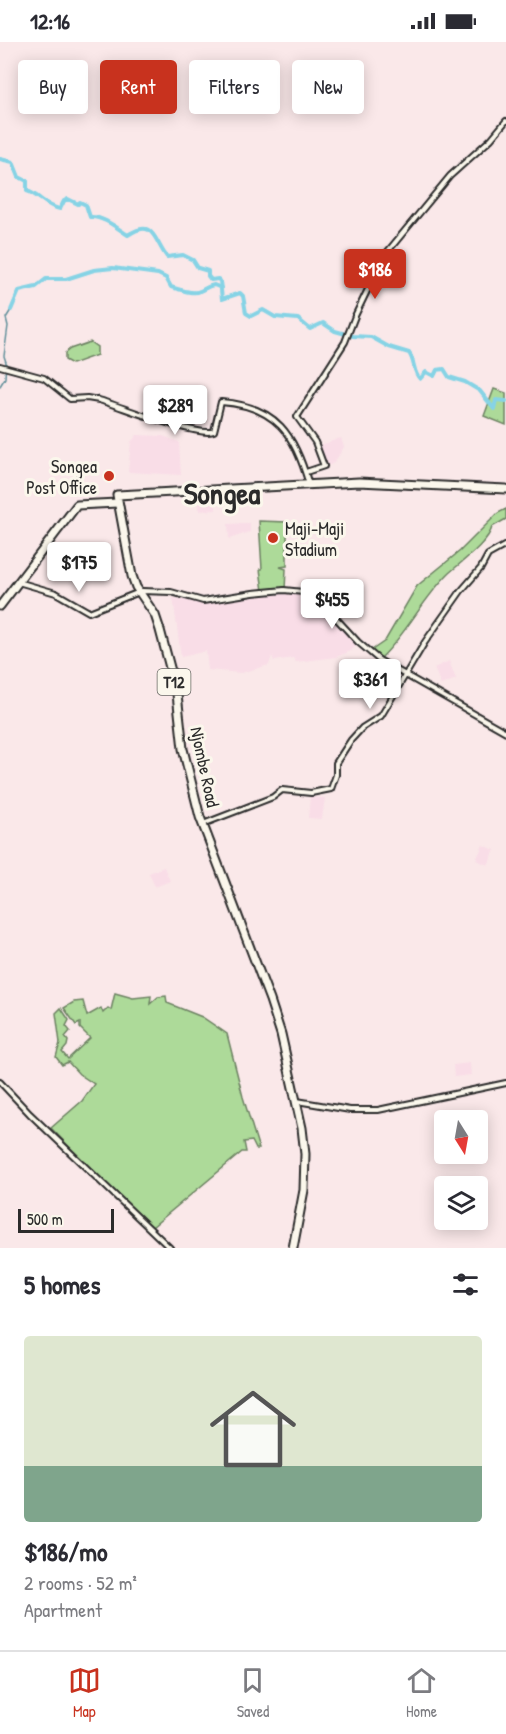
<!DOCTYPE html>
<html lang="en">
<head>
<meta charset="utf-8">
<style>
  :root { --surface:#fff; --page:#f7f7f7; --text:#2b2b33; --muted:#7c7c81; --line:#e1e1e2; --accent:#c8321e }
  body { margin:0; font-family:"Patrick Hand",sans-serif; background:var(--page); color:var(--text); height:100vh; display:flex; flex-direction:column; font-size:22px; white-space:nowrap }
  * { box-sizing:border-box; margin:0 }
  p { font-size:20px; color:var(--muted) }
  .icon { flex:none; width:33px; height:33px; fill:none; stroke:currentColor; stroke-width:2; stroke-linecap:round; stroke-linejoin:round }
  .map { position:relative; height:1206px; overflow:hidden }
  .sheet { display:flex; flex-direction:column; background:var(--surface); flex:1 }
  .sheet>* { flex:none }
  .hud { position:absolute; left:18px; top:18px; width:471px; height:54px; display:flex; gap:12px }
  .needle { width:39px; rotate:169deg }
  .buttons { position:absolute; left:434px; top:1068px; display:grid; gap:12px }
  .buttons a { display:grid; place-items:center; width:54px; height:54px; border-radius:6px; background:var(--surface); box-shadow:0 3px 15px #0003; font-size:30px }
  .scale { position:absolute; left:18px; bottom:15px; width:96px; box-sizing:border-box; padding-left:6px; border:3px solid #2b2b2b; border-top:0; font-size:16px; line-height:21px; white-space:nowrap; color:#2b2b2b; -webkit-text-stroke:4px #fbf7ec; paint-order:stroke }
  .price { position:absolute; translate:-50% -51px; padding:0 14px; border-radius:6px; background:#fff; color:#222; font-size:20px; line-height:39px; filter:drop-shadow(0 2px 3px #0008) }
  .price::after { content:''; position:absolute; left:50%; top:36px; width:18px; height:14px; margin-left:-9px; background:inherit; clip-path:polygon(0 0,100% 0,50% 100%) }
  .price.current { background:var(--accent); color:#fff }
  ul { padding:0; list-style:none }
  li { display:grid; align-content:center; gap:12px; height:318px; padding:0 24px }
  li span { display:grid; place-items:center; height:186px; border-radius:6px; color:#555 }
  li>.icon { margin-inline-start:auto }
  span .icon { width:108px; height:108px; fill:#fffc; stroke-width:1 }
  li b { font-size:26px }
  h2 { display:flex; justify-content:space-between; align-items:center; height:72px; padding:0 24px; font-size:26px }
  .chip { padding:0 21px; border-radius:6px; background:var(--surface); box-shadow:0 3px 15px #0003; font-size:21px; line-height:54px }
  .chip.current { background:var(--accent); color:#fff }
  .status { display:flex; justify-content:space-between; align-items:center; height:42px; padding:0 30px; background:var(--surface); direction:ltr }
  .status svg { height:16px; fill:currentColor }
  .menu { display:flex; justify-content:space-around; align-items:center; height:84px; border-top:2px solid var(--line); background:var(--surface); font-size:16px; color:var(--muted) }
  .menu a { display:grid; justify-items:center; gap:3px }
  .menu .current { color:var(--accent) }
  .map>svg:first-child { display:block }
  .built { fill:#f9dde7 }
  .green { fill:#adda99; stroke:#6c8262; stroke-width:1.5 }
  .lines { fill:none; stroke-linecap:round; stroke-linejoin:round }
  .stream { stroke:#62909b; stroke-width:1.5 }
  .river { stroke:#86d3e5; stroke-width:4 }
  .tertiary-casing { stroke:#2b2b2b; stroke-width:8 }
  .trunk-casing { stroke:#2b2b2b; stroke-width:11 }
  .tertiary { stroke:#fbf7ec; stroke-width:4 }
  .trunk { stroke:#fbf7ec; stroke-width:7 }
  .poi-dot { fill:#c8321e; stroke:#fbf7ec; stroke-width:2 }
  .labels { text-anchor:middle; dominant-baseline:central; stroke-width:6; stroke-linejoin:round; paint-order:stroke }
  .shield { fill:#fbf7ec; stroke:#696865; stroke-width:1.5 }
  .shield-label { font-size:16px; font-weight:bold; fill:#2b2b2b }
  .poi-label { font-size:18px; fill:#2b2b2b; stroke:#fbf7ec; text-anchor:end }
  .street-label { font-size:18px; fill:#2b2b2b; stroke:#fbf7ec }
  .town-label { font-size:30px; font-weight:bold; fill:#2b2b2b; stroke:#fbf7ec }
</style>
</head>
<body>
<div class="status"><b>12:16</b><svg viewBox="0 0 49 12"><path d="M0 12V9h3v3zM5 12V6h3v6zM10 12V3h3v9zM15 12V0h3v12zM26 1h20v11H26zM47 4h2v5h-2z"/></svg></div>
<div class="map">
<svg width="506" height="1206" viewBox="0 0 506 1206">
  <rect width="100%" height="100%" fill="#fae8e9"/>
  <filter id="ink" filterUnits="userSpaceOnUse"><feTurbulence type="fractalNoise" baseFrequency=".0167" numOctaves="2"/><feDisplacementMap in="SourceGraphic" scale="12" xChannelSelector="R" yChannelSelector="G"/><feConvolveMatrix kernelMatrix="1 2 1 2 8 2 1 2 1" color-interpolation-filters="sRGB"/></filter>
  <g filter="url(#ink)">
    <g class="built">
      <path d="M137,393L163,394L179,400L181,433L128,430L131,400Z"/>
      <path d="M341,396L344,405L334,421L325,425L318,404Z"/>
      <path d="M215,450L216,468L199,469L197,452Z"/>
      <path d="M250,481V490L229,497L228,482Z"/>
      <path d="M287,549L300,550L311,554L329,569L358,601L351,609L336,615L296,620L293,616L274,619L272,614L269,623L241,631L208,628L206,609L181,615L173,556L204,561L261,551Z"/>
      <path d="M449,619L456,637L441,643L434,626Z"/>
      <path d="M310,755L325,756L322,777L308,776Z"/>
      <path d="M483,803L495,808L488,823L476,818Z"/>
      <path d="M164,825L170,839L155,845L149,831Z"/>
      <path d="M470,1021L471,1033L454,1035L453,1023Z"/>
    </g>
    <g class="green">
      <path d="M90,300L97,305V313L72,322L65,318V311L70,307Z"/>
      <path d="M494,347L506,351V383L484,374Z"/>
      <path d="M506,467V477L492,485C489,500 460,521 448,532C422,558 407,591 381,616L372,608L385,599L417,544L460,509L498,471Z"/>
      <path d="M259,479L287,480V524L280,525L286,527L285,548L263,549L260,527H262Z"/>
      <path d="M115,951L133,956L151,954L150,962L158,955L166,954L167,961L202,975L227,992L243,1055L259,1107H256L252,1099L244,1100L246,1110H242L152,1185L91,1127L51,1086L82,1059L94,1042L79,1032L68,1020L62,1023L56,1015L60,1001L56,971L61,966L69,978L66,984L70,989L65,995L68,999L67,1004L62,1010L68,1017L90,996L80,986V981L76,983L64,966L74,960L83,959L87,974L101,966L103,971L108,966L111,968Z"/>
    </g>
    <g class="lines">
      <path class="stream" d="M0,344L5,336L6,320L4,314L8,284L6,276L11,268"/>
      <g class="river">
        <path d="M0,117L13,120L19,135L27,139V149C39,153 46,165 60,167L64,159L68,157L78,162L80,160L86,163L90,175C103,174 117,186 128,193C154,175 154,199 167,215L183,213L193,218L198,226L208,229V234L211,238L218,237L220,239L222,257L240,251L243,254L246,271L251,274L263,268L275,275L298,277L310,287L323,281L335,289L353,294L371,295L389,305L409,311C415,319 413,331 420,337L426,330L434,334L437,328L444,327L449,335L465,340L480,349L494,367L496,358L506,359"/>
        <path d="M11,268L19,249L36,245L46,237H66L94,228L113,226L158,232L166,236L171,245C178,247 194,253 200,249C205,247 208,244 214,243L221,246"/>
      </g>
      <defs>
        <g id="tertiary">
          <path d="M0,324L44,336L70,357L87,356L99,358C120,364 199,396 214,389L221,360C277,364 295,393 309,443"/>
          <path d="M306,430L324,424L315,400L297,375L345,300L355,274L384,214L450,134L491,97L506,79"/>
          <path d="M18,540L56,551L89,570L142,549L171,550L203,559L253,551L284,548L303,550L322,561L358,600L379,618L506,690"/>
          <path d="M203,782L273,755L282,748L311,751L331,747L336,733V721L351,698L362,686L381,674L425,600L461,549L481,526L488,513L506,503"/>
          <path d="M0,1040L30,1072L170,1206"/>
          <path d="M297,1059L350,1068H378L506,1041"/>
        </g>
        <g id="trunk">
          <path d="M0,564L77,463L117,461"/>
          <path d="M293,1206L304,1148L305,1112L302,1086L281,992L270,958L200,775L183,707L177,652L160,588L155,573L136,545L132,534L117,453L359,440L506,447"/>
        </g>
      </defs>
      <use href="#tertiary" class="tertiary-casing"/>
      <use href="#trunk" class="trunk-casing"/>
      <use href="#tertiary" class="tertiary"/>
      <use href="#trunk" class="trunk"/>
    </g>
  </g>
  <g class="poi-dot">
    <circle cx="109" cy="434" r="6"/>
    <circle cx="273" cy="496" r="6"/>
  </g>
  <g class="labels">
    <rect class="shield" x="157.5" y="627" width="33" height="26" rx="4.5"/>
    <g class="shield-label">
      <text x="174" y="640">T12</text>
    </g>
    <g class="poi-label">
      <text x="97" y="424">Songea<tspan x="97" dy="21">Post Office</tspan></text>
      <text x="285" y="486" text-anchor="start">Maji-Maji<tspan x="285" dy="21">Stadium</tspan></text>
    </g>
    <g class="street-label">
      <text transform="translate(205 725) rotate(78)">Njombe Road</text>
    </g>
    <g class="town-label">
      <text x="222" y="451">Songea</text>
    </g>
  </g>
</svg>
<div class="buttons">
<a><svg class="needle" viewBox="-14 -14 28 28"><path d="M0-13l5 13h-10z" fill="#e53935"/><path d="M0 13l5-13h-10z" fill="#7c7c81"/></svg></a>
<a><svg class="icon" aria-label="layers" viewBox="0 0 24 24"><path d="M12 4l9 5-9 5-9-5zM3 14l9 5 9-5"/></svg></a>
</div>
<div class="scale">500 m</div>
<b class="price current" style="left:375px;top:258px">$186</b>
<b class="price" style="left:175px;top:394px">$289</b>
<b class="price" style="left:79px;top:551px">$175</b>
<b class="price" style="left:332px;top:588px">$455</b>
<b class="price" style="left:370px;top:668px">$361</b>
<div class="hud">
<a class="chip">Buy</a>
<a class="chip current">Rent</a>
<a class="chip">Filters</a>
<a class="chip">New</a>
</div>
</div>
<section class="sheet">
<h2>5 homes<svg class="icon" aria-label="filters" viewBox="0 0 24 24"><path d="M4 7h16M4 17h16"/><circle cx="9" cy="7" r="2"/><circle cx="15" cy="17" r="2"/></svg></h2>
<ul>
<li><span style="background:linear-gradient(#dfe7d0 70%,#7fa58c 0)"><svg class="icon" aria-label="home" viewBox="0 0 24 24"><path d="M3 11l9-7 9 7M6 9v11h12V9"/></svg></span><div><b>$186/mo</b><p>2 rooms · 52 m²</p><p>Apartment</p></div></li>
</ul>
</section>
<nav class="menu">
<a class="current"><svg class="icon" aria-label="map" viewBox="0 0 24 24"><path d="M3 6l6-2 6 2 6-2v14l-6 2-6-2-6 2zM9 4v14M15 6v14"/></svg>Map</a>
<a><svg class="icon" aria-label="saved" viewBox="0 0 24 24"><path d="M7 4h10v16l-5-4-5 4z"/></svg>Saved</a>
<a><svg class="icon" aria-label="home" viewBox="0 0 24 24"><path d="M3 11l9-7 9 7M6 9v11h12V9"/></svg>Home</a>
</nav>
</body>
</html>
